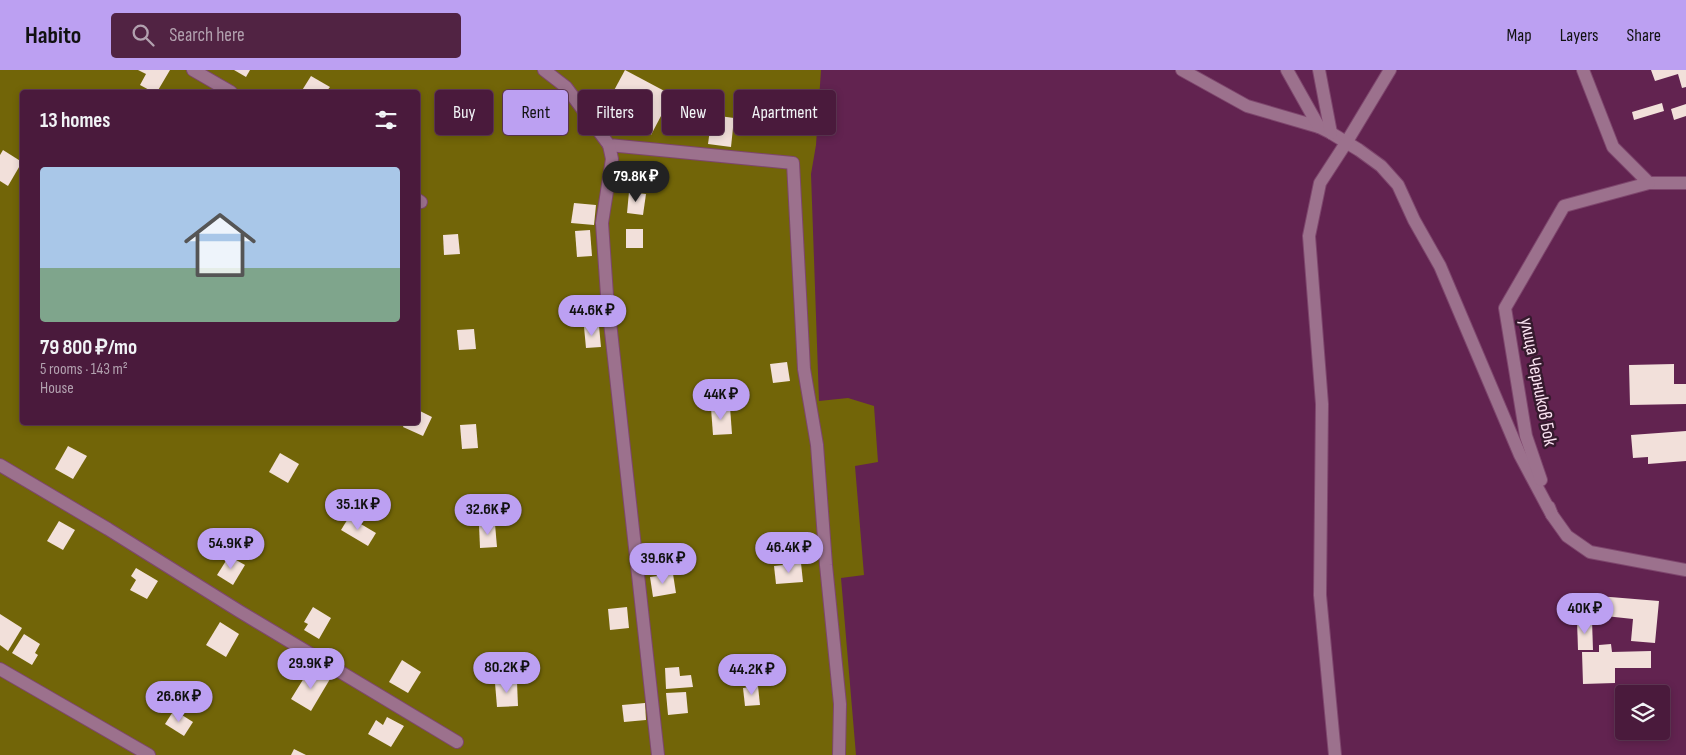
<!DOCTYPE html>
<html lang="en">
<head>
<meta charset="utf-8">
<style>
  :root { --surface:#4a1a3c; --page:#512343; --text:#f1f3f6; --muted:#b2a1af; --line:#613856; --accent:#bca0f2 }
  body { margin:0; font-family:"Sofia Sans Condensed",sans-serif; background:var(--page); color:var(--text); height:100vh; display:flex; flex-direction:column; font-size:19px; white-space:nowrap }
  * { box-sizing:border-box; margin:0 }
  p { font-size:16px; color:var(--muted) }
  .icon { flex:none; width:28px; height:28px; fill:none; stroke:currentColor; stroke-width:2; stroke-linecap:round; stroke-linejoin:round }
  .map { position:relative; flex:1; overflow:hidden }
  .side { position:absolute; left:20px; top:20px; width:400px; height:335px; display:flex; flex-direction:column; background:var(--surface); border-radius:5px; box-shadow:0 2px 8px #0003,0 0 0 1px var(--line) }
  .side>* { flex:none }
  .top-card { position:absolute; left:435px; top:20px; width:475px; height:45px; display:flex; gap:10px }
  .controls { position:absolute; left:1615px; top:615px; display:grid; gap:10px }
  .controls a { display:grid; place-items:center; width:55px; height:55px; border-radius:5px; background:var(--surface); box-shadow:0 2px 8px #0003,0 0 0 1px var(--line); font-size:25px }
  .price { position:absolute; translate:-50% -42px; padding:0 11px; border-radius:18px; background:var(--accent); color:#111; font-size:16px; line-height:32px; filter:drop-shadow(0 1px 2px #0008) }
  .price::after { content:''; position:absolute; left:50%; top:30px; width:15px; height:11px; margin-left:-8px; background:inherit; clip-path:polygon(0 0,100% 0,50% 100%) }
  .price.on { background:#222; color:#fff }
  ul { padding:0; list-style:none }
  li { display:grid; align-content:center; gap:10px; height:265px; padding:0 20px }
  li+li { border-top:1px solid var(--line) }
  li span { display:grid; place-items:center; height:155px; border-radius:5px; color:#555 }
  li>.icon { margin-inline-start:auto }
  span .icon { width:90px; height:90px; fill:#fffc; stroke-width:1 }
  li b { font-size:21px }
  h2 { display:flex; justify-content:space-between; align-items:center; height:60px; padding:0 20px; font-size:21px }
  .chip { padding:0 18px; border-radius:5px; background:var(--surface); box-shadow:0 2px 8px #0003,0 0 0 1px var(--line); font-size:18px; line-height:45px }
  .chip.on { background:var(--accent); color:#111 }
  header { display:flex; align-items:center; gap:30px; box-sizing:border-box; height:70px; padding:0 25px; background:var(--accent); color:#111 }
  header strong { font-size:24px }
  nav { display:flex; gap:28px; margin-inline-start:auto; font-size:18px }
  .search { width:350px; height:45px; background:var(--page); display:flex; align-items:center; gap:12px; box-sizing:border-box; padding:0 18px; border-radius:5px; color:var(--muted); font-size:19px }
  .map>svg:first-child { display:block }
  .green { fill:#726508; fill-rule:evenodd }
  .building { fill:#f2e0da }
  .lines { fill:none; stroke-linecap:round; stroke-linejoin:round }
  .minor-casing { stroke:#7e466d; stroke-width:14 }
  .minor { stroke:#9c718d; stroke-width:12 }
  .labels { text-anchor:middle; dominant-baseline:central; stroke-width:5; stroke-linejoin:round; paint-order:stroke }
  .street-label { font-size:19px; fill:#fbe3f2; stroke:#361a2e }
</style>
</head>
<body>
<header>
<strong>Habito</strong>
<div class="search"><svg class="icon" aria-label="search" viewBox="0 0 24 24"><circle cx="10" cy="10" r="6"/><path d="M15 15l6 6"/></svg>Search here</div>
<nav><a>Map</a><a>Layers</a><a>Share</a></nav>
</header>
<div class="map">
<svg width="1686" height="685" viewBox="0 0 1686 685">
  <rect width="100%" height="100%" fill="#622350"/>
  <path class="green" d="M0,0H821L816,75L811,104L819,331L848,328L874,336L878,392L855,396L864,505L841,508L856,685H0ZM22,22H418V352H22Z"/>
  <g class="building">
    <path d="M138,0H170L157,22H153L140,15L146,4Z"/>
    <path d="M234,0H250L246,7Z"/>
    <path d="M625,0L672,25L651,65L604,39Z"/>
    <path d="M1651,0H1686V17L1682,18L1678,4L1655,11Z"/>
    <path d="M311,6L330,17L326,22H301Z"/>
    <path d="M1662,33L1664,41L1634,50L1632,42Z"/>
    <path d="M1686,34V46L1674,50L1671,39Z"/>
    <path d="M712,45L734,48L731,77L708,74Z"/>
    <path d="M3,80L22,92L8,116L0,111V85Z"/>
    <path d="M629,122L646,124L643,145L627,143Z"/>
    <path d="M574,133L596,135L594,155L571,153Z"/>
    <rect x="626" y="159" width="17" height="19"/>
    <path d="M590,160L592,186L577,187L575,161Z"/>
    <path d="M458,164L460,184L444,185L443,165Z"/>
    <path d="M599,256L601,277L586,278L584,257Z"/>
    <path d="M474,259L476,279L459,280L457,260Z"/>
    <path d="M787,292L790,311L773,313L770,294Z"/>
    <path d="M1674,294V314H1686V334L1630,335L1629,295Z"/>
    <path d="M730,337L732,364L713,365L711,338Z"/>
    <path d="M418,340L432,347L423,366L403,357L405,352H418Z"/>
    <path d="M476,354L478,378L462,379L460,355Z"/>
    <path d="M1686,361V391L1648,394V387L1633,388L1631,365Z"/>
    <path d="M68,376L87,386L73,409L55,399Z"/>
    <path d="M280,383L299,394L288,413L269,402Z"/>
    <path d="M349,447L376,463L368,476L341,460Z"/>
    <path d="M59,451L75,460L63,480L47,471Z"/>
    <path d="M495,454L497,477L480,478L479,455Z"/>
    <path d="M229,486L245,495L233,515L217,505Z"/>
    <path d="M801,493L803,512L776,514L774,496Z"/>
    <path d="M136,498L158,511L147,529L130,520L136,510L131,506Z"/>
    <path d="M673,504L676,523L653,527L650,507Z"/>
    <path d="M1598,526L1659,531L1655,573L1631,571L1633,549L1596,545Z"/>
    <path d="M313,537L331,548L319,569L304,560L308,554L304,552Z"/>
    <path d="M627,537L629,558L610,560L608,539Z"/>
    <path d="M0,544L22,558L8,581L0,575Z"/>
    <path d="M1577,550H1592L1593,580H1578Z"/>
    <path d="M220,552L239,564L226,587L206,575Z"/>
    <path d="M24,564L40,574L35,583L38,585L32,595L12,583Z"/>
    <path d="M1611,574L1612,582L1651,581V598H1615V613L1583,614L1582,582H1599V575Z"/>
    <path d="M402,590L421,602L408,623L389,612Z"/>
    <path d="M679,597L680,606L691,605L693,617L666,619L665,598Z"/>
    <path d="M315,600L330,609L311,641L291,629L304,608L309,611Z"/>
    <path d="M517,612L518,636L497,637L495,613Z"/>
    <path d="M758,616L760,635L745,636L743,618Z"/>
    <path d="M686,622L688,643L668,645L666,623Z"/>
    <path d="M645,633L646,650L624,652L622,635Z"/>
    <path d="M174,640L193,652L184,666L165,654Z"/>
    <path d="M387,647L404,656L391,677L368,664L376,650L383,655Z"/>
    <path d="M294,679L306,685H291Z"/>
  </g>
  <g class="lines">
    <defs>
      <g id="minor">
        <path d="M193,0L231,22"/>
        <path d="M544,0L566,17L609,75L793,93L804,299L817,375L826,495L840,634L839,685"/>
        <path d="M1182,0L1247,36L1319,57L1331,63L1359,80L1381,96L1398,115L1414,150L1440,196L1520,385L1552,445"/>
        <path d="M1287,0L1319,57"/>
        <path d="M1319,0L1331,63"/>
        <path d="M1583,0L1613,77L1649,113H1686"/>
        <path d="M609,75L612,89L602,153L607,225L658,685"/>
        <path d="M418,130L421,132"/>
        <path d="M0,395L108,459L239,541L457,672"/>
        <path d="M1541,410L1526,366L1505,238L1564,136L1649,113"/>
        <path d="M1549,437L1552,445L1567,466L1590,482L1686,500"/>
        <path d="M0,599L149,685"/>
        <path d="M1335,685L1320,525L1322,334L1309,166L1320,113L1346,73L1390,0"/>
      </g>
    </defs>
    <use href="#minor" class="minor-casing"/>
    <use href="#minor" class="minor"/>
  </g>
  <g class="labels">
    <g class="street-label">
      <text transform="translate(1538 312) rotate(79)">улица Черников Бок</text>
    </g>
  </g>
</svg>
<div class="controls">
<a><svg class="icon" aria-label="layers" viewBox="0 0 24 24"><path d="M12 4l9 5-9 5-9-5zM3 14l9 5 9-5"/></svg></a>
</div>
<b class="price on" style="left:636px;top:133px">79.8K ₽</b>
<b class="price" style="left:592px;top:267px">44.6K ₽</b>
<b class="price" style="left:721px;top:351px">44K ₽</b>
<b class="price" style="left:358px;top:461px">35.1K ₽</b>
<b class="price" style="left:488px;top:466px">32.6K ₽</b>
<b class="price" style="left:231px;top:500px">54.9K ₽</b>
<b class="price" style="left:789px;top:504px">46.4K ₽</b>
<b class="price" style="left:663px;top:515px">39.6K ₽</b>
<b class="price" style="left:1585px;top:565px">40K ₽</b>
<b class="price" style="left:311px;top:620px">29.9K ₽</b>
<b class="price" style="left:507px;top:624px">80.2K ₽</b>
<b class="price" style="left:752px;top:626px">44.2K ₽</b>
<b class="price" style="left:179px;top:653px">26.6K ₽</b>
<div class="top-card">
<a class="chip">Buy</a>
<a class="chip on">Rent</a>
<a class="chip">Filters</a>
<a class="chip">New</a>
<a class="chip">Apartment</a>
</div>
<section class="side">
<h2>13 homes<svg class="icon" aria-label="filters" viewBox="0 0 24 24"><path d="M4 7h16M4 17h16"/><circle cx="9" cy="7" r="2"/><circle cx="15" cy="17" r="2"/></svg></h2>
<ul>
<li><span style="background:linear-gradient(#a9c7e8 65%,#7fa58c 0)"><svg class="icon" aria-label="home" viewBox="0 0 24 24"><path d="M3 11l9-7 9 7M6 9v11h12V9"/></svg></span><div><b>79 800 ₽/mo</b><p>5 rooms · 143 m²</p><p>House</p></div></li>
</ul>
</section>
</div>
</body>
</html>
